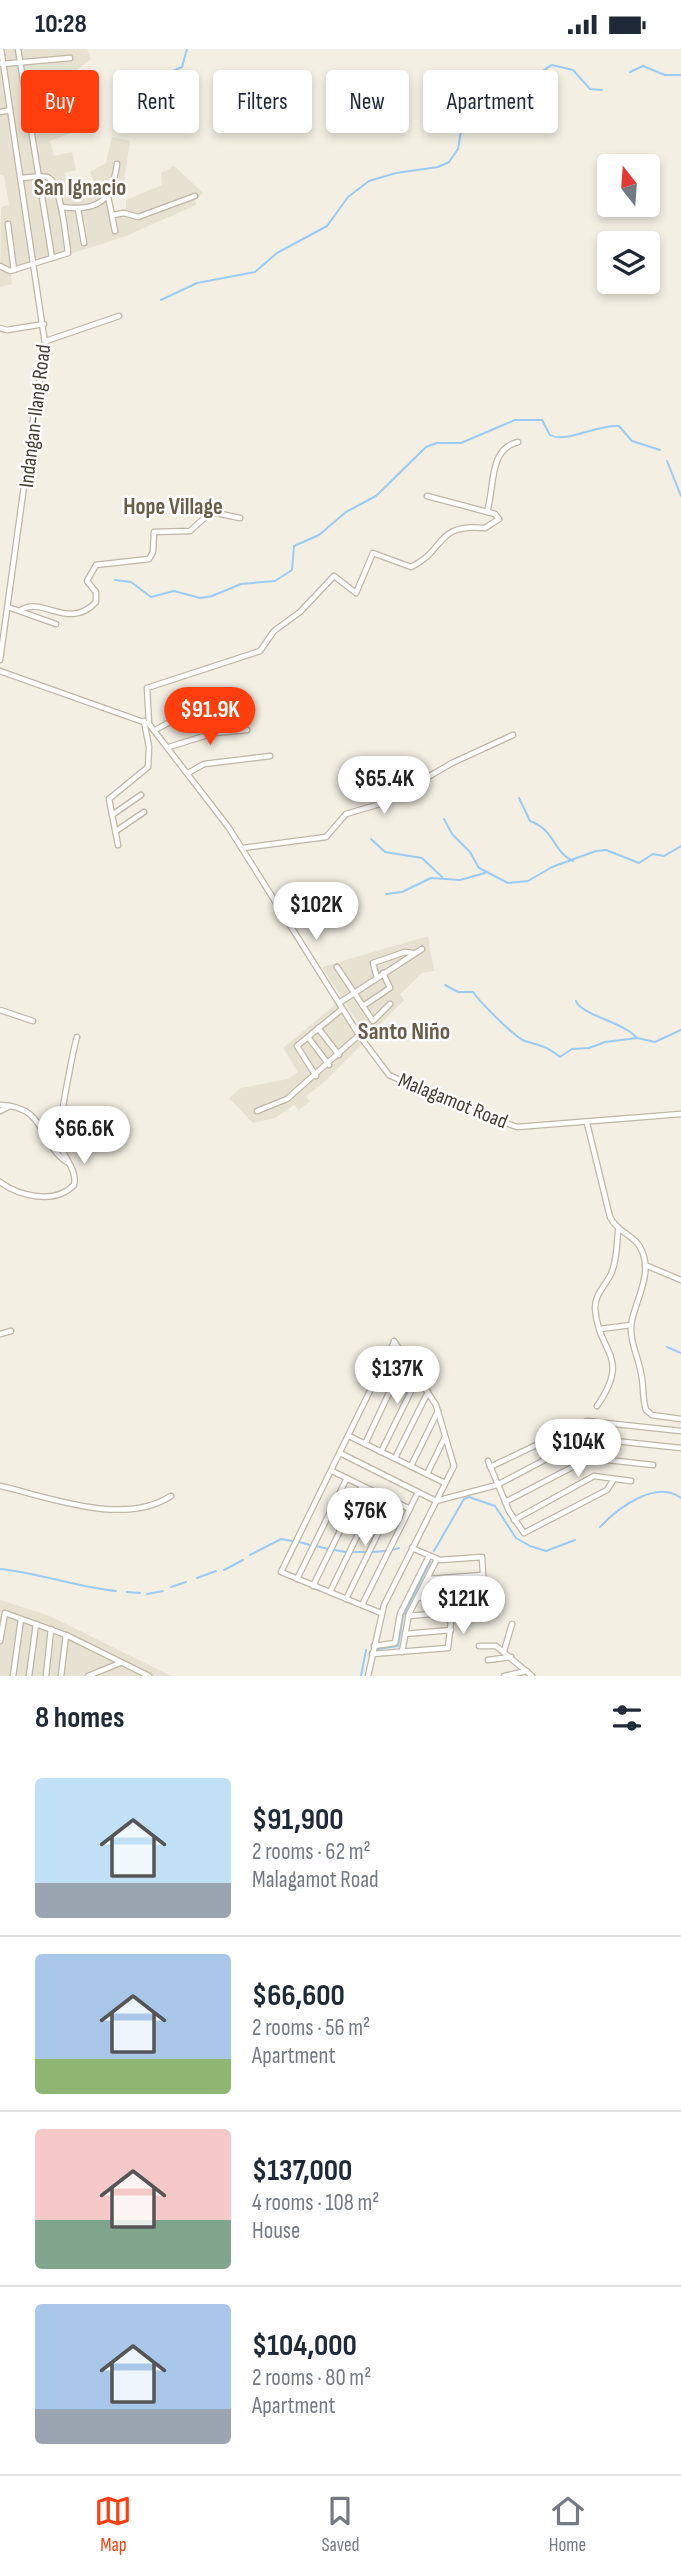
<!DOCTYPE html>
<html lang="en">
<head>
<meta charset="utf-8">
<style>
  :root { --surface:#fff; --page:#f6f6f7; --text:#1f2937; --muted:#747a83; --line:#e0e1e3; --accent:#ff3e0e }
  body { margin:0; font-family:"Sofia Sans Condensed",sans-serif; background:var(--page); color:var(--text); height:100vh; display:flex; flex-direction:column; font-size:26px; white-space:nowrap }
  * { box-sizing:border-box; margin:0 }
  p { font-size:23px; color:var(--muted) }
  .icon { flex:none; width:38px; height:38px; fill:none; stroke:currentColor; stroke-width:2; stroke-linecap:round; stroke-linejoin:round }
  .map { position:relative; height:1627px; overflow:hidden }
  .panel { display:flex; flex-direction:column; background:var(--surface); flex:1 }
  .panel>* { flex:none }
  .banner { position:absolute; left:21px; top:21px; width:640px; height:63px; display:flex; gap:14px }
  .needle { width:46px; rotate:343deg }
  .tools { position:absolute; left:597px; top:105px; display:grid; gap:14px }
  .tools a { display:grid; place-items:center; width:63px; height:63px; border-radius:7px; background:var(--surface); box-shadow:0 4px 10px #0003; font-size:35px }
  .price { position:absolute; translate:-50% -60px; padding:0 16px; border-radius:24px; background:#fff; color:#222; font-size:23px; line-height:46px; filter:drop-shadow(0 2px 4px #0008) }
  .price::after { content:''; position:absolute; left:50%; top:42px; width:21px; height:16px; margin-left:-10px; background:inherit; clip-path:polygon(0 0,100% 0,50% 100%) }
  .price.on { background:var(--accent); color:#fff }
  ul { padding:0; list-style:none }
  li { display:flex; align-items:center; gap:21px; height:175px; padding:0 35px }
  li+li { border-top:2px solid var(--line) }
  li span { display:grid; place-items:center; flex:none; width:196px; height:140px; border-radius:7px; color:#555 }
  li>.icon { margin-inline-start:auto }
  span .icon { width:84px; height:84px; fill:#fffc; stroke-width:1 }
  li b { font-size:30px }
  h2 { display:flex; justify-content:space-between; align-items:center; height:84px; padding:0 35px; font-size:30px }
  .pill { padding:0 24px; border-radius:7px; background:var(--surface); box-shadow:0 4px 10px #0003; font-size:24px; line-height:63px }
  .pill.on { background:var(--accent); color:#fff }
  .status { display:flex; justify-content:space-between; align-items:center; height:49px; padding:0 35px; background:var(--surface); direction:ltr }
  .status svg { height:19px; fill:currentColor }
  .menu { display:flex; justify-content:space-around; align-items:center; height:98px; border-top:2px solid var(--line); background:var(--surface); font-size:19px; color:var(--muted) }
  .menu a { display:grid; justify-items:center; gap:4px }
  .menu .on { color:var(--accent) }
  .map>svg:first-child { display:block }
  .residential { fill:#e7e1d1 }
  .lines { fill:none; stroke-linecap:round; stroke-linejoin:round }
  .stream { stroke:#9acbf5; stroke-width:2 }
  .minor-casing { stroke:#bfb7a5; stroke-width:7 }
  .minor { stroke:#fff; stroke-width:4.5 }
  .labels { text-anchor:middle; dominant-baseline:central; stroke-width:5; stroke-linejoin:round; paint-order:stroke }
  .street-label { font-size:21px; fill:#453f33; stroke:#fff }
  .neighbourhood-label { font-size:23px; font-weight:bold; fill:#695e49; stroke:#fff }
  .quarter-label { font-size:24px; font-weight:bold; fill:#695e49; stroke:#fff }
</style>
</head>
<body>
<div class="status"><b>10:28</b><svg viewBox="0 0 49 12"><path d="M0 12V9h3v3zM5 12V6h3v6zM10 12V3h3v9zM15 12V0h3v12zM26 1h20v11H26zM47 4h2v5h-2z"/></svg></div>
<div class="map">
<svg width="681" height="1627" viewBox="0 0 681 1627">
  <rect width="100%" height="100%" fill="#f3efe3"/>
  <g class="residential">
    <path d="M0,0H87L91,10L74,23L62,27L69,52L46,59L49,70L82,60L87,78L50,92L54,107L72,103L76,121L64,124L72,144L97,141L90,123L106,114L112,88L130,92L123,139L114,143L111,148L115,162L126,160V151L162,136L161,124L174,117L203,144L195,150L196,156L126,187L11,224L12,235L0,238L1,158L9,156L4,127L0,126Z"/>
    <path d="M428,887L434,922L422,924L400,945L404,951L368,988L322,918Z"/>
    <path d="M336,955L362,995L322,1035L306,1047L310,1052L299,1061L294,1056L275,1069L253,1074L229,1049L241,1039L288,1030L298,1023L283,999Z"/>
    <path d="M0,1551L50,1567L171,1627H0Z"/>
  </g>
  <g class="lines">
    <g class="stream">
      <path d="M630,23L643,17L665,26H681"/>
      <path d="M164,26L182,18L187,0"/>
      <path d="M161,251L197,234L255,223L277,204L327,177L348,148L369,132L396,124L438,118L449,113L458,100L464,65L469,58L498,46L511,47L518,56L520,72L530,75L534,69C533,64 528,58 528,53C526,39 541,21 552,16L573,21L590,40L602,41"/>
      <path d="M667,412L681,447"/>
      <path d="M115,531L131,533L151,548L174,542L200,549L212,547L241,535L275,532L292,521L294,497L319,486L346,463L376,447L426,398L437,394H461L515,371H542L550,386C566,395 597,375 619,377L632,392L660,401"/>
      <path d="M519,749L530,772C555,781 553,803 573,812"/>
      <path d="M444,770L452,785L470,803L479,819L508,834L528,832L552,818L596,802L606,801L639,814L653,805L664,807L681,797"/>
      <path d="M371,790L385,803L422,809L442,828"/>
      <path d="M386,845L402,843L431,829L460,831L485,824"/>
      <path d="M445,936L458,943H473C480,953 514,988 525,992C541,997 547,997 560,1008L572,1000L589,999L605,993L637,989L655,993L681,981"/>
      <path d="M576,952C581,966 623,973 636,988"/>
      <path d="M667,1298L681,1304"/>
      <path d="M600,1478C618,1459 656,1430 681,1449"/>
      <path d="M299,1493L310,1496"/>
      <path d="M316,1497L328,1500"/>
      <path d="M334,1501L346,1503"/>
      <path d="M392,1501L399,1499"/>
      <path d="M434,1502L464,1450L469,1448L495,1457L516,1489L530,1497L546,1502L575,1491"/>
      <path d="M353,1503H366"/>
      <path d="M372,1503L385,1502"/>
      <path d="M250,1506L281,1490L292,1492"/>
      <path d="M0,1520C40,1524 76,1538 116,1542"/>
      <path d="M224,1521L243,1511"/>
      <path d="M197,1529L216,1522"/>
      <path d="M171,1538L186,1533"/>
      <path d="M127,1543L140,1544"/>
      <path d="M147,1545L163,1542"/>
      <path d="M378,1600L398,1597L403,1567L430,1513"/>
      <path d="M361,1627L366,1601"/>
    </g>
    <defs>
      <g id="minor">
        <path d="M18,0L52,209"/>
        <path d="M2,15L70,9"/>
        <path d="M0,63L10,61"/>
        <path d="M108,147L115,182"/>
        <path d="M61,158C99,163 112,152 117,115"/>
        <path d="M78,160L84,194"/>
        <path d="M113,166L124,164L138,168L195,147"/>
        <path d="M8,175L14,221"/>
        <path d="M0,217L10,222L68,204C66,189 61,136 49,129C43,125 28,129 21,129"/>
        <path d="M0,279L7,281L44,275"/>
        <path d="M46,292L119,267"/>
        <path d="M487,463C495,438 488,400 518,393"/>
        <path d="M8,558L56,575"/>
        <path d="M21,561C43,547 69,582 96,553V543L87,532L96,516L149,510L153,503L154,483L190,482L211,463L240,469"/>
        <path d="M0,611L36,350L46,301L1,0"/>
        <path d="M0,622L149,675L229,779L359,986L389,1026L445,1052L517,1078L681,1065"/>
        <path d="M149,674L147,639L260,602L274,582L300,563L334,527L356,544L373,504L411,518C446,502 434,474 485,479L499,470L495,465L427,447"/>
        <path d="M155,681L170,673L204,665"/>
        <path d="M169,698L214,684L247,681"/>
        <path d="M188,724L204,715L270,707"/>
        <path d="M112,766L141,746"/>
        <path d="M116,782L144,763"/>
        <path d="M118,796L109,750L148,718L149,698L144,672"/>
        <path d="M243,799L326,788L346,765L383,754L452,714L513,686"/>
        <path d="M337,918L373,972L390,955"/>
        <path d="M377,929L373,914L405,903L413,904"/>
        <path d="M339,954L422,900"/>
        <path d="M363,957L390,939L383,924"/>
        <path d="M0,961L33,972"/>
        <path d="M318,979L339,1006"/>
        <path d="M308,988L329,1016"/>
        <path d="M316,1027L297,997L342,960"/>
        <path d="M0,1056C47,1057 39,1095 67,1113"/>
        <path d="M0,1062L8,1058"/>
        <path d="M257,1062L287,1050L359,986"/>
        <path d="M587,1074L610,1168C618,1184 634,1186 640,1198C654,1222 637,1248 632,1271C628,1290 638,1306 641,1324C644,1336 642,1349 646,1361L652,1366L681,1370"/>
        <path d="M0,1133C19,1147 55,1156 74,1136C78,1120 61,1106 59,1091C57,1083 74,997 77,988"/>
        <path d="M645,1216L681,1231"/>
        <path d="M600,1280L631,1276"/>
        <path d="M0,1285L11,1282"/>
        <path d="M597,1357C632,1306 598,1305 595,1259C595,1245 605,1237 611,1225C617,1212 617,1195 618,1182"/>
        <path d="M349,1387L445,1434"/>
        <path d="M365,1395L405,1310"/>
        <path d="M381,1403L418,1328"/>
        <path d="M340,1404L436,1452L497,1436L586,1389L681,1399"/>
        <path d="M395,1409L428,1343"/>
        <path d="M488,1412L509,1462L524,1484L607,1441L614,1430"/>
        <path d="M411,1417L438,1362"/>
        <path d="M490,1418L587,1372L681,1382"/>
        <path d="M332,1422L410,1460"/>
        <path d="M427,1425L445,1388"/>
        <path d="M0,1437C50,1448 123,1478 171,1447"/>
        <path d="M505,1453L590,1409L653,1416"/>
        <path d="M514,1471L594,1427L631,1432"/>
        <path d="M412,1499L440,1511L482,1508L485,1560"/>
        <path d="M297,1530L347,1429"/>
        <path d="M428,1530L483,1526"/>
        <path d="M313,1537L362,1437"/>
        <path d="M330,1543L378,1444"/>
        <path d="M418,1549L484,1543"/>
        <path d="M346,1550L394,1452"/>
        <path d="M362,1556L418,1443"/>
        <path d="M381,1564L281,1523L394,1293"/>
        <path d="M408,1567L490,1560"/>
        <path d="M405,1585L451,1581"/>
        <path d="M0,1592L5,1564L66,1586L149,1627"/>
        <path d="M374,1597L395,1594L400,1565L429,1507"/>
        <path d="M479,1597H496L532,1627"/>
        <path d="M504,1602L512,1575"/>
        <path d="M402,1603L409,1565L437,1510"/>
        <path d="M372,1605L448,1599L452,1563"/>
        <path d="M488,1611L511,1608"/>
        <path d="M13,1627L21,1570"/>
        <path d="M29,1627L36,1575"/>
        <path d="M46,1627L51,1580"/>
        <path d="M61,1627L66,1586"/>
        <path d="M88,1627L120,1614"/>
        <path d="M368,1627L384,1556L454,1417L436,1356L394,1292"/>
        <path d="M504,1627L527,1622"/>
      </g>
    </defs>
    <use href="#minor" class="minor-casing"/>
    <use href="#minor" class="minor"/>
  </g>
  <g class="labels">
    <g class="street-label">
      <text transform="translate(35 367) rotate(-83)">Indangan-Ilang Road</text>
      <text transform="translate(453 1052) rotate(22)">Malagamot Road</text>
    </g>
    <g class="neighbourhood-label">
      <text x="80" y="139">San Ignacio</text>
      <text x="173" y="458">Hope Village</text>
    </g>
    <g class="quarter-label">
      <text x="404" y="982">Santo Niño</text>
    </g>
  </g>
</svg>
<div class="tools">
<a><svg class="needle" viewBox="-14 -14 28 28"><path d="M0-13l5 13h-10z" fill="#e53935"/><path d="M0 13l5-13h-10z" fill="#747a83"/></svg></a>
<a><svg class="icon" aria-label="layers" viewBox="0 0 24 24"><path d="M12 4l9 5-9 5-9-5zM3 14l9 5 9-5"/></svg></a>
</div>
<b class="price on" style="left:210px;top:698px">$91.9K</b>
<b class="price" style="left:384px;top:767px">$65.4K</b>
<b class="price" style="left:316px;top:893px">$102K</b>
<b class="price" style="left:84px;top:1117px">$66.6K</b>
<b class="price" style="left:397px;top:1357px">$137K</b>
<b class="price" style="left:578px;top:1430px">$104K</b>
<b class="price" style="left:365px;top:1499px">$76K</b>
<b class="price" style="left:463px;top:1587px">$121K</b>
<div class="banner">
<a class="pill on">Buy</a>
<a class="pill">Rent</a>
<a class="pill">Filters</a>
<a class="pill">New</a>
<a class="pill">Apartment</a>
</div>
</div>
<section class="panel">
<h2>8 homes<svg class="icon" aria-label="filters" viewBox="0 0 24 24"><path d="M4 7h16M4 17h16"/><circle cx="9" cy="7" r="2"/><circle cx="15" cy="17" r="2"/></svg></h2>
<ul>
<li><span style="background:linear-gradient(#bfe0f5 75%,#9aa5b1 0)"><svg class="icon" aria-label="home" viewBox="0 0 24 24"><path d="M3 11l9-7 9 7M6 9v11h12V9"/></svg></span><div><b>$91,900</b><p>2 rooms · 62 m²</p><p>Malagamot Road</p></div></li>
<li><span style="background:linear-gradient(#a9c7e8 75%,#8fb573 0)"><svg class="icon" aria-label="home" viewBox="0 0 24 24"><path d="M3 11l9-7 9 7M6 9v11h12V9"/></svg></span><div><b>$66,600</b><p>2 rooms · 56 m²</p><p>Apartment</p></div></li>
<li><span style="background:linear-gradient(#f6c9c9 65%,#7fa58c 0)"><svg class="icon" aria-label="home" viewBox="0 0 24 24"><path d="M3 11l9-7 9 7M6 9v11h12V9"/></svg></span><div><b>$137,000</b><p>4 rooms · 108 m²</p><p>House</p></div></li>
<li><span style="background:linear-gradient(#a9c7e8 75%,#9aa5b1 0)"><svg class="icon" aria-label="home" viewBox="0 0 24 24"><path d="M3 11l9-7 9 7M6 9v11h12V9"/></svg></span><div><b>$104,000</b><p>2 rooms · 80 m²</p><p>Apartment</p></div></li>
</ul>
</section>
<nav class="menu">
<a class="on"><svg class="icon" aria-label="map" viewBox="0 0 24 24"><path d="M3 6l6-2 6 2 6-2v14l-6 2-6-2-6 2zM9 4v14M15 6v14"/></svg>Map</a>
<a><svg class="icon" aria-label="saved" viewBox="0 0 24 24"><path d="M7 4h10v16l-5-4-5 4z"/></svg>Saved</a>
<a><svg class="icon" aria-label="home" viewBox="0 0 24 24"><path d="M3 11l9-7 9 7M6 9v11h12V9"/></svg>Home</a>
</nav>
</body>
</html>
